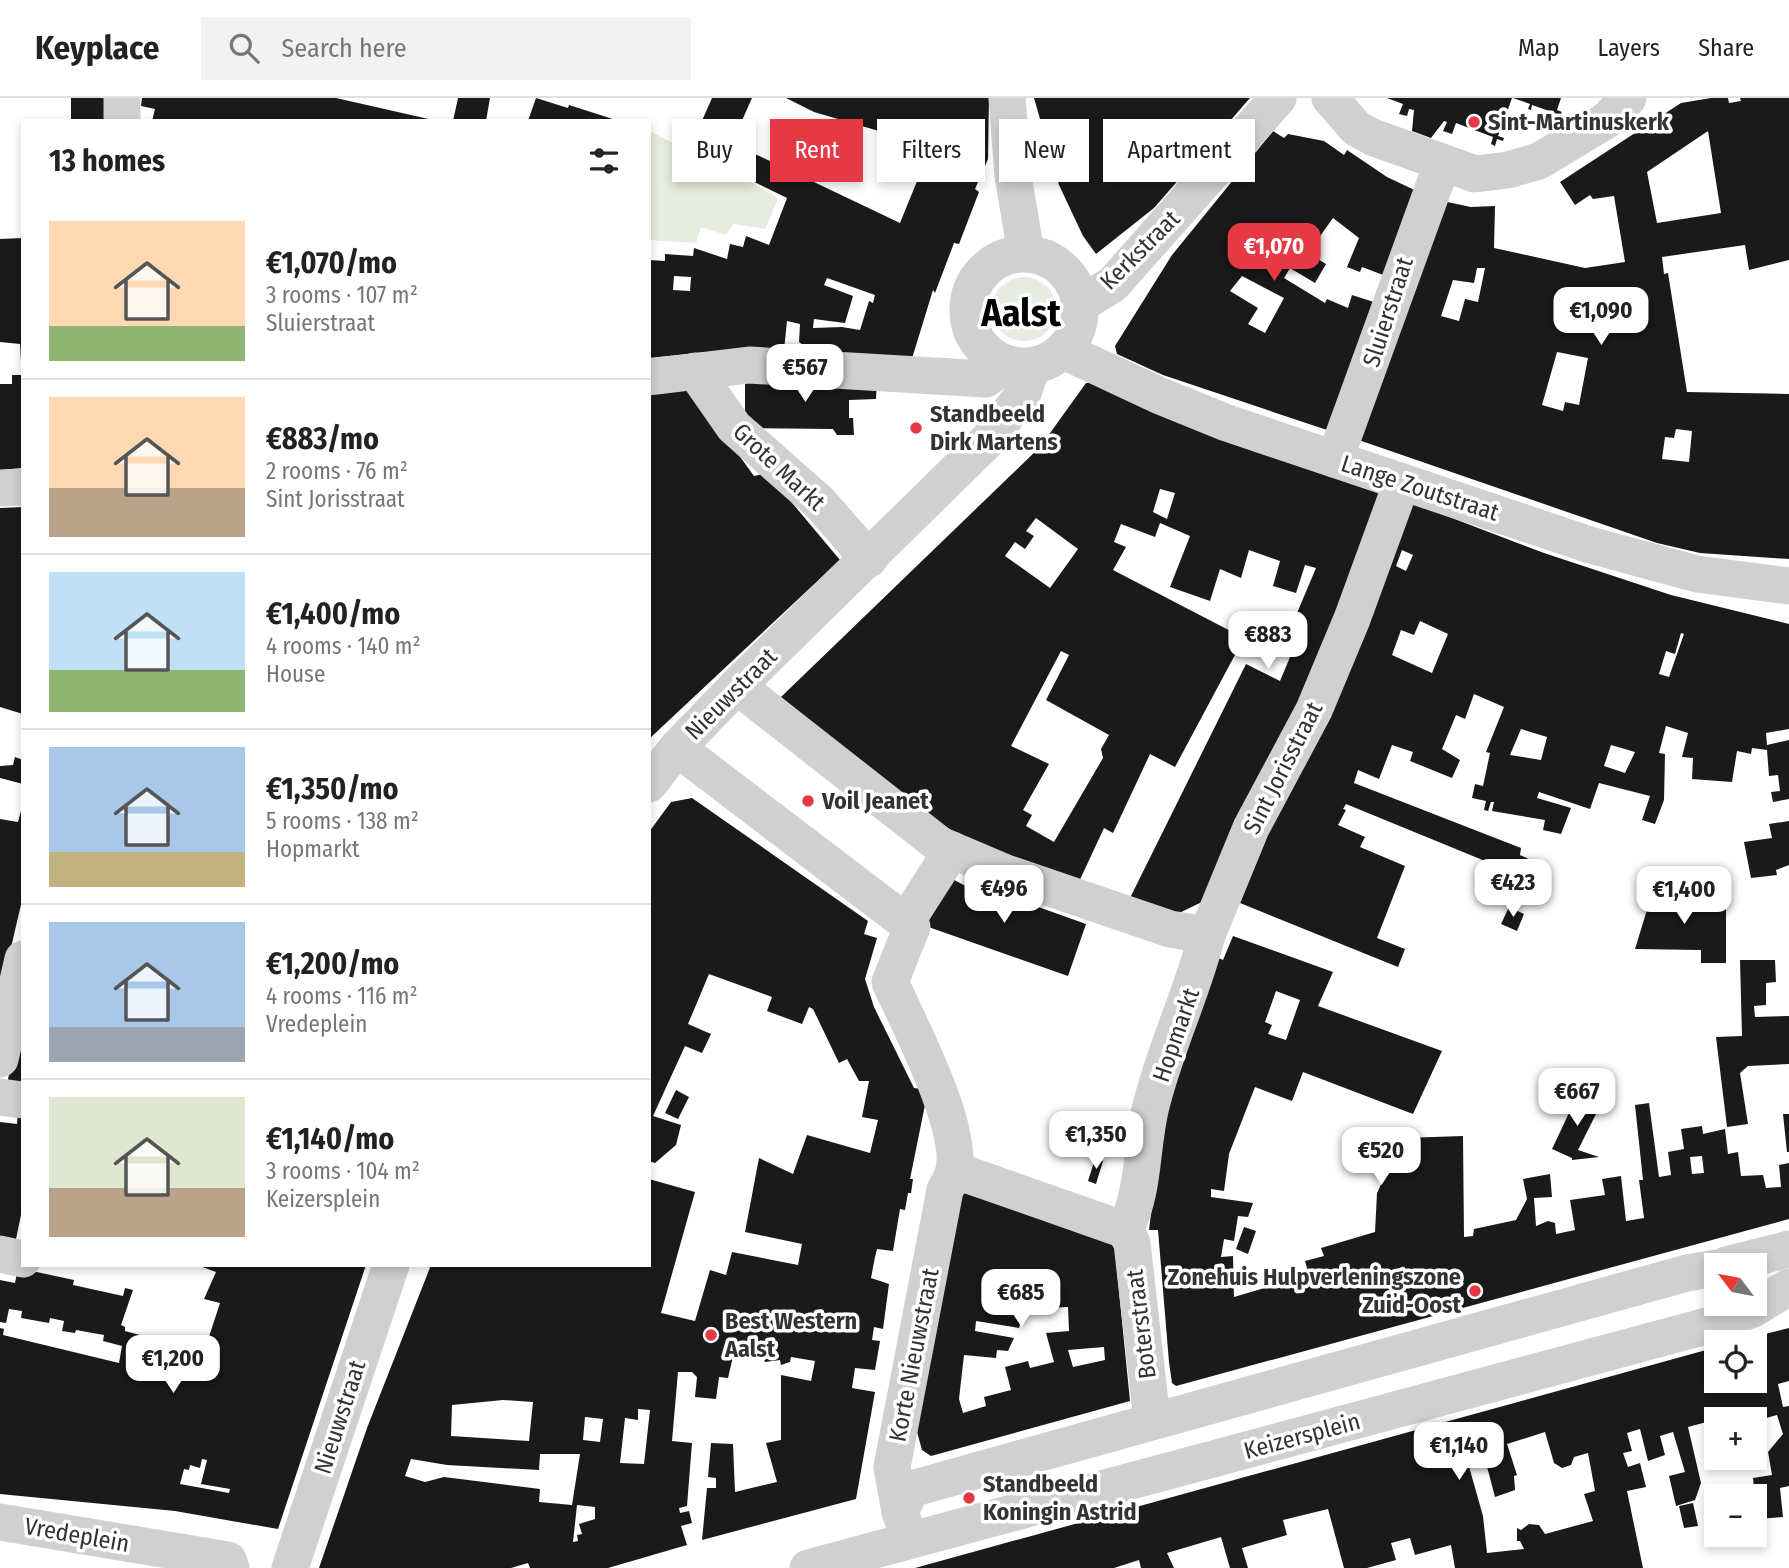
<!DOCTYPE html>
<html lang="en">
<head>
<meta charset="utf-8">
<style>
  :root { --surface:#fff; --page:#f2f2f2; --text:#222; --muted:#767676; --line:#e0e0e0; --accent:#e63946 }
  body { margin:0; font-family:"Fira Sans Condensed",sans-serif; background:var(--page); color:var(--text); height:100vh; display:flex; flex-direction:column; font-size:26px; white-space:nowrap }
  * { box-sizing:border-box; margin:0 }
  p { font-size:23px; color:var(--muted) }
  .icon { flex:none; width:38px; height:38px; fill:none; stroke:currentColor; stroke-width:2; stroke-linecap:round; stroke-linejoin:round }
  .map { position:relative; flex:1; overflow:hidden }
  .details { position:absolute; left:21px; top:21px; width:630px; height:1148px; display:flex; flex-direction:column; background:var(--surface); border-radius:0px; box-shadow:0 4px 10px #0003 }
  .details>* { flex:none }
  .hud { position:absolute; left:672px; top:21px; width:665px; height:63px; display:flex; gap:14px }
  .needle { width:46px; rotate:302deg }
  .fabs { position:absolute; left:1704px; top:1155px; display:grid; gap:14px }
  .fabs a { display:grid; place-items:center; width:63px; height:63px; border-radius:0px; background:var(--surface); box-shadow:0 4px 10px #0003; font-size:35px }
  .price { position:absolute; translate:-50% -60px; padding:0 16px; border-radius:14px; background:#fff; color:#222; font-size:23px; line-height:46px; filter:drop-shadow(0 2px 4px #0008) }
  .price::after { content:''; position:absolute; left:50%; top:42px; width:21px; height:16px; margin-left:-10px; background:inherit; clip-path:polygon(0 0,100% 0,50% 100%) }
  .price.on { background:var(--accent); color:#fff }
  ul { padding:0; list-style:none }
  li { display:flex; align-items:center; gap:21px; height:175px; padding:0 28px }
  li+li { border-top:2px solid var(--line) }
  li span { display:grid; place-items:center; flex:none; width:196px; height:140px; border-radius:0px; color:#555 }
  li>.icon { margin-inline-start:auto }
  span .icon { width:84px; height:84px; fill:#fffc; stroke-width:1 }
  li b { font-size:30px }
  h2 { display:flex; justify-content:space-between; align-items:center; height:84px; padding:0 28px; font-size:30px }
  .pill { padding:0 24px; border-radius:0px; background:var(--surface); box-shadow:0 4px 10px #0003; font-size:24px; line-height:63px }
  .pill.on { background:var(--accent); color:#fff }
  header { display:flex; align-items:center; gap:42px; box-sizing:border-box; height:98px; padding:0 35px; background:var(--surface); border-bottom:2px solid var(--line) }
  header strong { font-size:33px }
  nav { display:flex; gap:38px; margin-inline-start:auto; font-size:24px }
  .search { width:490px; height:63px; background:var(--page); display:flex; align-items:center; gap:18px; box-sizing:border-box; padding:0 24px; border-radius:0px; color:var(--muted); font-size:26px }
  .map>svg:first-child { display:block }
  .green { fill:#e6ecdf }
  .building { fill:#1a1a1a; fill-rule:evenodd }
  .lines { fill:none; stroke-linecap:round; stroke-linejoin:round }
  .minor { stroke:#d0d0d0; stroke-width:37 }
  .poi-dot { fill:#e63946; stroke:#fff; stroke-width:2.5 }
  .labels { text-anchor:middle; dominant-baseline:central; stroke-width:7; stroke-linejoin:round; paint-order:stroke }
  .poi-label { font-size:24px; font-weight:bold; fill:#333; stroke:#fff; text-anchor:start }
  .street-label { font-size:24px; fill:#333; stroke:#fff }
  .town-label { font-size:38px; font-weight:bold; fill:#000; stroke:#fff }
</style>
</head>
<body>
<header>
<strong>Keyplace</strong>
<div class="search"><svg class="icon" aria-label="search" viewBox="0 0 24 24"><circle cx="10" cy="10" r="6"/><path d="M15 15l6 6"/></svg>Search here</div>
<nav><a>Map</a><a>Layers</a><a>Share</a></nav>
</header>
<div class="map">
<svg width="1789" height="1470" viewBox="0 0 1789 1470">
  <rect width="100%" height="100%" fill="#fff"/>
  <g class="green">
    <path d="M649,33L759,88L778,101L765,131L733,126L726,137L701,129L696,145L649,142Z"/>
    <circle cx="1024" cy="211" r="32"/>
  </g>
  <g class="building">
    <rect x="71" y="0" width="36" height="22"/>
    <path d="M142,0H336L433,22L152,23L155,11L141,8Z"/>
    <path d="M458,0H490L486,23H453Z"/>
    <path d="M536,0L568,10L569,7L619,23H528Z"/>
    <path d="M712,0H752L732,45L900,125L924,66L885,48L889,36L814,14L786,0H989L988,61L975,91L979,94L959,146L954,145L935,195L933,192L910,267L806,253V249L799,244L800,226L787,223L784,252L707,254L649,260V162L665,163V156L693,158L694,150L727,161L730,146L743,149L746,138L769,147L787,100L689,52ZM674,178L691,179L690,193L673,192ZM827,180L875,197L873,205L869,203L860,232L842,229L813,230L814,221L845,225L853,198L824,187Z"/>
    <path d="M1034,0H1250L1154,110L1096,156L1083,138L1059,87Z"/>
    <path d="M1387,0H1512L1506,17L1509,22L1505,21L1498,38L1504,40L1503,43L1497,41L1495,48L1491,46L1493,39L1456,25L1452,36L1443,33L1447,24L1444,23L1431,40L1412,33L1414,12L1409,11L1407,18L1399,16L1403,6Z"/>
    <path d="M1513,0H1561L1557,12L1562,14L1560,17L1554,15L1552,20L1549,19L1552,14L1532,7L1531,12L1528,11L1530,6Z"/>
    <path d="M1711,0H1728L1729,5L1741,3L1740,0H1789V162L1749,172L1745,147L1662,159L1664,176L1668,175L1687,294L1789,296V461L1700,455L1657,445L1347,338L1433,101L1471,109L1495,108L1494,150L1585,170L1625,164L1614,98L1593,101L1590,97L1575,107L1560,84L1681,5ZM1708,33L1721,115L1657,125L1647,74ZM1477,170H1485L1478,204L1465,201L1459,223L1441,218L1453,182L1474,185ZM1557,254L1588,260L1579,307L1565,304L1563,313L1542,307ZM1676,331L1692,333L1689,364L1662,361L1665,339L1674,340Z"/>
    <path d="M1273,33L1284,40L1288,36L1324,43L1344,57L1347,52L1387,79L1425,97L1391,180L1362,169L1360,174L1347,169L1359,140L1333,120L1308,155L1326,166L1315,185L1290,170L1284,180L1325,205L1327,201L1348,210L1352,197L1383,207L1333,334L1163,277L1117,256L1115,248L1172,157ZM1242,178L1284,200L1265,235L1248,226L1258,210L1230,193Z"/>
    <path d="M23,140V263H21L20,246L0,244V141Z"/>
    <path d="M12,277H23V370L0,372V286H12Z"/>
    <path d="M877,283L876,301L849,302V320H853L854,337H837L833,331L750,330L745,324V284Z"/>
    <path d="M1095,284L1544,455L1671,497L1789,526V631L1766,635L1767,647L1789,642V701L1773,704L1771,694L1780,693L1778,677L1769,678L1767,652L1752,650L1751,656L1737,653L1732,684L1692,681L1693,660L1682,659L1688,635L1666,628L1659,655L1665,656L1664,702L1655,726L1642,722L1650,698L1599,685L1590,711L1539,694L1537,700L1571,710L1561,736L1543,732L1545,722L1492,713L1494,704H1491L1488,713L1484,712L1486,703L1472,700L1475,686L1483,688L1490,655L1486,654L1504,609L1474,596L1465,621L1456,617L1442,651L1460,662L1452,680L1410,663L1413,654L1392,647L1379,681L1358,672L1354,685L1521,750L1520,757L1531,762L1524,779L1346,706L1343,711L1346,712L1338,727L1365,739L1360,749L1405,768L1377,840L1405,851L1398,869L1240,805L1276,717L1370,449L1206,802L1171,819L1127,806L1246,566L1280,583L1298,540L1280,532L1286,519L1294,522L1316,470L1305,467L1296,495L1273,488L1280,463L1249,452L1241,480L1220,471L1210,503L1170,489L1190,438L1160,425L1155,439L1121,426L1114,444L1126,449L1113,472L1244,540L1175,669L1150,656L1113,735L1104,730L1077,788L1008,763L920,715L781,599L1040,349L1086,285ZM1160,391L1175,395L1167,421L1153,414ZM1036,420L1078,451L1050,490L1005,458L1015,444L1025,451L1034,438L1026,433ZM1402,452L1413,457L1406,473L1396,468ZM1420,523L1448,536L1432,575L1392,557L1401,532L1414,537ZM1681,535L1684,536L1669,579L1659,576L1666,553L1675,556ZM1061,553L1069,557L1046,602L1109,637L1101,651L1103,660L1054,744L1026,728L1032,717L1023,712L1049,666L1011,648ZM1521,631L1547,639L1541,662L1510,657ZM1611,647L1635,654L1625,675L1604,668Z"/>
    <path d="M689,288L754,378L767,375L840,462L649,641V296Z"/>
    <path d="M23,409V616L0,609V410Z"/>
    <path d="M15,659L23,662V686L0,680V668L13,667Z"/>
    <path d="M692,700L868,823L864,836L877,840L865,881L874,909L914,990L928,992L910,1081H913L911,1095H908L905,1112L900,1111L893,1153L877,1151L875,1159L871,1180L889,1186L883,1231L874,1229L872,1242L880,1243L875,1272L855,1270L852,1290L875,1294L856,1401L702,1442L707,1390H716V1380L708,1379L711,1345L733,1346L735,1394L777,1384L766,1345L781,1342V1277L811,1283L815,1263L791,1259L790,1264L781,1267L780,1262L765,1264L763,1259L757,1257L750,1261L748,1257L734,1254L728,1280L719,1279L716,1301L695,1299L697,1279L692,1274H678L672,1343L692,1345L687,1408L679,1410L680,1415L689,1413L692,1425L681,1428L687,1447L608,1470H530L528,1465L511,1470H319L367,1330L431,1167H649V1081L695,1094L661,1215L695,1223L710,1172L726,1177L732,1154L798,1167L802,1146L745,1134L759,1060L793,1076L807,1037L870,1055L878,1022L862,1019L869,983H859L847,961L839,965L813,911L809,909L802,926L767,913L772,899L709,876L688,926L711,936L702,955L685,948L653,1018L681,1027L676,1047L655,1065L649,1063V734L671,704ZM503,1302L533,1304L529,1343L451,1338L452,1307ZM638,1311L650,1312L644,1366L620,1365L625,1320L638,1322ZM585,1319L603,1321L600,1344L583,1342ZM540,1356H580L572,1407L539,1404L540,1391L444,1379L425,1384L405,1378L411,1361L447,1367L539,1372ZM577,1407L595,1409V1421L579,1426L582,1436L577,1437L578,1443L573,1444Z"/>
    <path d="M22,709L23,798L0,897V721L18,724Z"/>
    <path d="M1789,723V767L1776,772L1777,777L1751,780L1744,744L1772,740L1769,726Z"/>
    <path d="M943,776L973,792L974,786L1086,826L1068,878L917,825Z"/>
    <path d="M1687,788L1688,808H1726V865H1701V852L1635,851L1654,789Z"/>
    <path d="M1509,809L1524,816L1517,833L1501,826Z"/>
    <path d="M1233,838L1333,874L1318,908L1442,953L1413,1016L1303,974L1292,1003L1255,989L1229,1056L1224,1093L1211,1091V1099L1253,1105L1248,1119L1238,1118L1234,1143L1224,1141L1221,1159L1233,1158L1234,1199L1309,1177L1305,1163L1324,1158L1321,1150L1375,1134L1377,1095L1403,1040L1463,1038L1464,1139L1473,1138L1474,1131L1516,1122L1527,1101L1523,1081L1550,1076L1552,1099L1534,1100L1536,1128L1548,1123L1555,1125L1556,1136L1575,1132L1570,1102L1605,1097L1602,1081L1621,1078L1626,1123L1644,1120L1639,1082H1643L1635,1007L1649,1005L1659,1079L1671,1077L1668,1054L1684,1051L1681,1031L1702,1028L1703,1036L1725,1031L1728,1056L1738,1054L1741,1078L1763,1077L1766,1090L1781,1089L1779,1067L1789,1065V1121L1176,1288L1172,1285L1169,1264L1158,1132H1149L1158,1060L1168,1004L1216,859L1223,862ZM1276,893L1300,902L1286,942L1268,936L1272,927L1265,924ZM1702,1058L1704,1075L1692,1076L1690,1059Z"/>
    <path d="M1740,862H1775L1776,884L1766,885V907L1754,908L1755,919L1789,918V966L1748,968L1740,975L1748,1026L1727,1029L1716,939L1742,938Z"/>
    <path d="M22,921H23V991L12,987L8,981Z"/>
    <path d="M676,992L689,999L678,1021L665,1015Z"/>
    <path d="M1578,996L1601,1006L1578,1052L1599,1059L1572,1062V1060L1552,1051Z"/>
    <path d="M18,1012H23V1107L14,1151L0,1148V1024L17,1026Z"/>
    <path d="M1783,1016H1789V1054H1787Z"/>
    <path d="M1095,1061L1103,1063L1096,1086L1088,1083Z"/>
    <path d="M961,1094L1114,1143L1130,1303L931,1358L922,1352L917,1334ZM1024,1194L1046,1198L1044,1210L1068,1209L1069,1233L1046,1235L1054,1264L1030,1270L1028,1263L1005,1269L1011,1292L984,1299L986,1308L963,1315L959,1301L964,1257L996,1260L997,1252L1008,1253L1014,1240L975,1233L976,1223L1019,1230L1022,1218L1006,1215L1008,1204L1022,1207ZM1104,1249L1105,1262L1073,1269L1068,1252Z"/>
    <path d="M1244,1129L1256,1133L1248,1156L1236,1151Z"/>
    <path d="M197,1167H366L278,1431L175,1413L0,1396V1230L4,1231L3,1237L119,1265L122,1248L103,1243L104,1237L76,1232L75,1235L62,1233L64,1223L50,1220L49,1225L21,1220L22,1213L9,1211L6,1225L0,1224V1182L15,1185L18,1170L74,1182L73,1187L123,1198L125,1190L133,1192L121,1227L125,1229V1233L204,1254L220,1205L204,1201L216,1174ZM202,1361L207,1362L201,1386L230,1391L229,1395L180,1386L184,1371L189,1372L190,1367L200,1370Z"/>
    <path d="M1789,1230V1283L1778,1286L1783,1309L1789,1308V1388L1780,1390L1783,1419L1757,1421L1753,1380L1772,1377L1768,1354L1783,1336L1777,1317L1755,1323L1746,1321L1744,1314L1688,1329L1701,1385L1695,1402L1676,1408L1669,1378L1685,1374L1673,1334L1660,1338L1665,1357L1648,1363L1640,1331L1627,1335L1632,1353L1623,1355L1628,1369L1640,1365L1646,1389L1627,1393L1643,1470H1455L1451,1447L1415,1457L1410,1440L1391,1445L1396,1462L1367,1470H1344L1328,1411L1283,1422L1287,1437L1242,1450L1248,1470H1230L1221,1439L1167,1455L1174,1470H1141L1139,1462L1114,1470H915L1717,1249V1283H1755V1244L1738,1243ZM1545,1334L1554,1365L1562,1370L1571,1367L1574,1359L1588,1355L1595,1393L1584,1396L1593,1423L1545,1436L1539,1427L1529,1426L1521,1432L1517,1430V1443H1520L1524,1451L1487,1455L1483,1418L1468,1365L1485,1361L1495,1399L1515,1392L1514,1378L1517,1377L1507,1346Z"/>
    <path d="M1693,1405L1698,1428L1684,1430L1679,1408Z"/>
  </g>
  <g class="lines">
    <g class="minor">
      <path d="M1007,0L1013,78L1026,155"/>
      <path d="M1330,0L1356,30L1372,39L1475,76L1508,72L1539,63L1607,22L1628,0"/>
      <path d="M122,23V0"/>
      <circle cx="1024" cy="212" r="56"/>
      <path d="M1081,206L1113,186L1278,0"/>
      <path d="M1064,253L1158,297L1227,325L1590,447L1697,476L1789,488"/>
      <path d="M695,273L734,329L819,404L869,461"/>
      <path d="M649,279L749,267L986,281L1006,266"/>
      <path d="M1335,361L1442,66"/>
      <path d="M0,390L23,389"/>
      <path d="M737,588L940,747L1006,775L1170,831L1207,837C1192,896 1164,952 1150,1012C1141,1053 1144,1094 1125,1132"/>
      <path d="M677,650L912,829L890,884C909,926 963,1028 954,1072C953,1079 948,1086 945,1092L892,1369L900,1414L910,1442"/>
      <path d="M649,686L677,650L737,588L987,343L1022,298L1032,268"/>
      <path d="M906,824L952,752"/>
      <path d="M1207,837L1251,730L1314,612L1352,521L1402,384"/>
      <path d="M0,961L23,861"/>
      <path d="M0,999L23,1002"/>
      <path d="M954,1072L1125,1132"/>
      <path d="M1125,1132L1132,1145L1152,1322"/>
      <path d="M0,1156L23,1161"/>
      <path d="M1726,1167L1789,1151"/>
      <path d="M900,1414L911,1391L1687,1175L1717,1170"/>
      <path d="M0,1424L228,1462L231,1470"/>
      <path d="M290,1470L391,1167"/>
      <path d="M808,1470L1714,1226L1753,1211L1789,1189"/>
    </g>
  </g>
  <g class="poi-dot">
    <circle cx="1474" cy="24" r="7"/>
    <circle cx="916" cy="330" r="7"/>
    <circle cx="808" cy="703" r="7"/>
    <circle cx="1475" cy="1193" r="7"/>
    <circle cx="711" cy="1237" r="7"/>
    <circle cx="969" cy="1400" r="7"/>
  </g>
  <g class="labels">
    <g class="poi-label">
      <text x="1488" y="24">Sint-Martinuskerk</text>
      <text x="930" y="316">Standbeeld<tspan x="930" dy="28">Dirk Martens</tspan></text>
      <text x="822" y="703">Voil Jeanet</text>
      <text x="1461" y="1179" text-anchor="end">Zonehuis Hulpverleningszone<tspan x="1461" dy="28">Zuid-Oost</tspan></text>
      <text x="725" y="1223">Best Western<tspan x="725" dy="28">Aalst</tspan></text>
      <text x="983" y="1386">Standbeeld<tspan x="983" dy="28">Koningin Astrid</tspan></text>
    </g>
    <g class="street-label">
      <text transform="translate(1140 152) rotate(-45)">Kerkstraat</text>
      <text transform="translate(1388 214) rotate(-72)">Sluierstraat</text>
      <text transform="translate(779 369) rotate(43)">Grote Markt</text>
      <text transform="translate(1420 390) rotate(18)">Lange Zoutstraat</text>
      <text transform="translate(731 596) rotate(-45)">Nieuwstraat</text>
      <text transform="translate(1283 670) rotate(-63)">Sint Jorisstraat</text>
      <text transform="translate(1176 937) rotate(-71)">Hopmarkt</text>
      <text transform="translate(1141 1226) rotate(-97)">Boterstraat</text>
      <text transform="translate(914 1257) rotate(-79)">Korte Nieuwstraat</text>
      <text transform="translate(340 1319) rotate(-72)">Nieuwstraat</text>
      <text transform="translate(1302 1338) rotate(-15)">Keizersplein</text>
      <text transform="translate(77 1437) rotate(10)">Vredeplein</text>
    </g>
    <g class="town-label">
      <text x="1021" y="215">Aalst</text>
    </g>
  </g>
</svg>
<div class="fabs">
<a><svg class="needle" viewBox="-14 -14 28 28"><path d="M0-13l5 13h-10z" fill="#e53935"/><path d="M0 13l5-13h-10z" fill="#767676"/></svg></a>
<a><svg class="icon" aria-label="locate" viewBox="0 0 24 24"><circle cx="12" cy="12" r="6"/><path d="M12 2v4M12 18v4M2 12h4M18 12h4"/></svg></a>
<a>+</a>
<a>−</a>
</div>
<b class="price on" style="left:1274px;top:185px">€1,070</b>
<b class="price" style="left:1601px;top:249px">€1,090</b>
<b class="price" style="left:805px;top:306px">€567</b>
<b class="price" style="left:1268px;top:573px">€883</b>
<b class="price" style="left:1513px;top:821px">€423</b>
<b class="price" style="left:1004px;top:827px">€496</b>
<b class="price" style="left:1684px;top:828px">€1,400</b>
<b class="price" style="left:1577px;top:1030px">€667</b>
<b class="price" style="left:1096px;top:1073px">€1,350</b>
<b class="price" style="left:1381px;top:1089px">€520</b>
<b class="price" style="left:1021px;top:1231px">€685</b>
<b class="price" style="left:173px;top:1297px">€1,200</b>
<b class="price" style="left:1459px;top:1384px">€1,140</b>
<div class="hud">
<a class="pill">Buy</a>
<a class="pill on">Rent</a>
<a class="pill">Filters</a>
<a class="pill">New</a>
<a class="pill">Apartment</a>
</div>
<section class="details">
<h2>13 homes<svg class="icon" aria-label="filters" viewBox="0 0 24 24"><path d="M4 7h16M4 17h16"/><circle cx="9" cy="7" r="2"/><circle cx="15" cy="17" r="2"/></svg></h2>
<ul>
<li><span style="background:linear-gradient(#ffd9b3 75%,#8fb573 0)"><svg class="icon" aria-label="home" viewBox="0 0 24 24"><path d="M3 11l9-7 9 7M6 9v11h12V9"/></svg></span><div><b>€1,070/mo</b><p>3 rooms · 107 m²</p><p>Sluierstraat</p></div></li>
<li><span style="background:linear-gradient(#ffd9b3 65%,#b9a48a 0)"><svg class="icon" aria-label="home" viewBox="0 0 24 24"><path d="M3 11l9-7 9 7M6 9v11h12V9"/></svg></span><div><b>€883/mo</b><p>2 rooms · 76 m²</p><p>Sint Jorisstraat</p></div></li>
<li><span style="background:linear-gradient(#bfe0f5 70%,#8fb573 0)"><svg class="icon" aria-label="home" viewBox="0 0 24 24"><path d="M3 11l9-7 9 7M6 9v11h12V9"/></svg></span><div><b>€1,400/mo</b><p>4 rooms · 140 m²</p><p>House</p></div></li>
<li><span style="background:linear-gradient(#a9c7e8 75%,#c2b280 0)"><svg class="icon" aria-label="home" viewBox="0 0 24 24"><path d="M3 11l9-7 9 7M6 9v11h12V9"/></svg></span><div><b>€1,350/mo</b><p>5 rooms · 138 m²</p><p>Hopmarkt</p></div></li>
<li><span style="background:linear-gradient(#a9c7e8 75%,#9aa5b1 0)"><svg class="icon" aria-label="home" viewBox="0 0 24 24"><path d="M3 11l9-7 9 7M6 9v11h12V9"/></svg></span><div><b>€1,200/mo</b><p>4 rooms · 116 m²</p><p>Vredeplein</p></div></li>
<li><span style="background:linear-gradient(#dfe7d0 65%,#b9a48a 0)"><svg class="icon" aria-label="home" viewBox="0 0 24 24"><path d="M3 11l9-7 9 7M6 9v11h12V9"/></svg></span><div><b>€1,140/mo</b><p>3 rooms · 104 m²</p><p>Keizersplein</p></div></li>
</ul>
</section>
</div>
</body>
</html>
